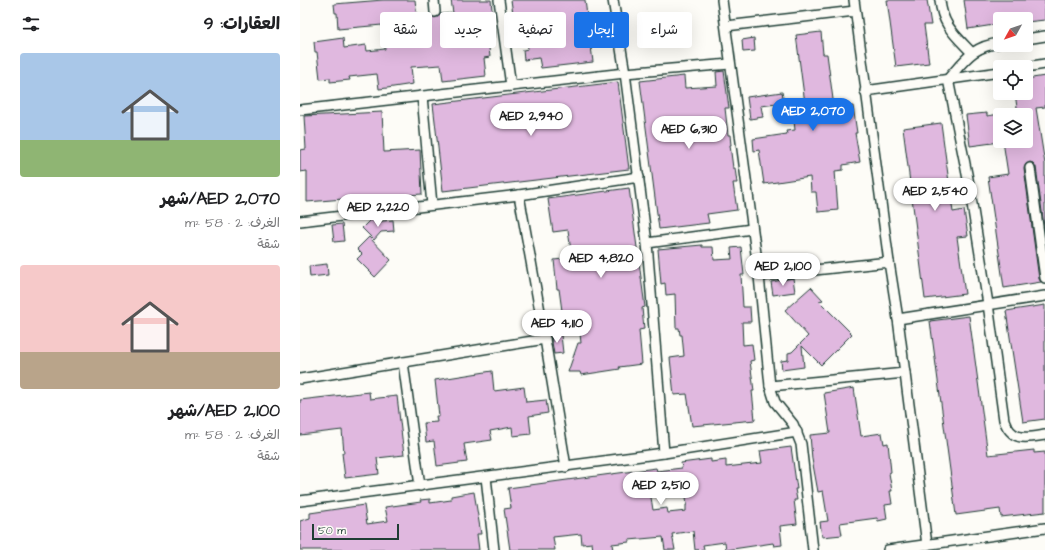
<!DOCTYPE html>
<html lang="ar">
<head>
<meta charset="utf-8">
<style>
  :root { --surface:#fff; --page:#f2f2f2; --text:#202124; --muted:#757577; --accent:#1a73e8 }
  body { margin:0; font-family:"Architects Daughter","Playpen Sans Arabic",sans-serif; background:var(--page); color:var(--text); direction:rtl; height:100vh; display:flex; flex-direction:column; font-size:15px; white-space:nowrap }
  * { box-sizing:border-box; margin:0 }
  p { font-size:13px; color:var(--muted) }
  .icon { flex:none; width:22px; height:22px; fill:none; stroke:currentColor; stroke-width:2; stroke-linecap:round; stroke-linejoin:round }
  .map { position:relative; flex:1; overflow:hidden; direction:ltr }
  .drawer { display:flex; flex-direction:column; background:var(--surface); width:300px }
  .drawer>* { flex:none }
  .banner { position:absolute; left:12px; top:12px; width:380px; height:36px; direction:rtl; display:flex; gap:8px }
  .needle { width:26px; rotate:230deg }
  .fabs { position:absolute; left:693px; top:12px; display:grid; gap:8px }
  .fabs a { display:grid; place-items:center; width:40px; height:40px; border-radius:4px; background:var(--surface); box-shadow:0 4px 16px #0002; font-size:20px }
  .scale { position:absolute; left:12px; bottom:10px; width:87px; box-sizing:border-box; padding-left:4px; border:2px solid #1f3d34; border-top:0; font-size:11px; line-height:14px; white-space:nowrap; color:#1f3d34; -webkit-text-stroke:3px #fdfcf7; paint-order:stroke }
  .price { position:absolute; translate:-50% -34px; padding:0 9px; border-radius:14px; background:#fff; color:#222; font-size:13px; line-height:26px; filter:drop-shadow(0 1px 2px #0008) }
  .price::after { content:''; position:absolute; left:50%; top:24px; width:12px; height:9px; margin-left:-6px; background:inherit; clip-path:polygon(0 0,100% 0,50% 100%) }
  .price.current { background:var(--accent); color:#fff }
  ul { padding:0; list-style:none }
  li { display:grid; align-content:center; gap:8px; height:212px; padding:0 20px }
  li span { display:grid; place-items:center; height:124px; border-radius:4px; color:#555 }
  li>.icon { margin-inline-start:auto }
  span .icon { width:72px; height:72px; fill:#fffc; stroke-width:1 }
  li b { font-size:17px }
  h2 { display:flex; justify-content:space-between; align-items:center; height:48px; padding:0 20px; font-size:17px }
  .pill { padding:0 14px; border-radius:4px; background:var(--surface); box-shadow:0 4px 16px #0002; font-size:14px; line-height:36px }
  .pill.current { background:var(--accent); color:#fff }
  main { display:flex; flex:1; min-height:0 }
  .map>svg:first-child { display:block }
  .building { fill:#e0b8df; stroke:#1f3d34; fill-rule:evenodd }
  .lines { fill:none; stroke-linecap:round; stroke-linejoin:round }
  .street-casing { stroke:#1f3d34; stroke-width:12 }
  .street { stroke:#fdfcf7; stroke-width:9 }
</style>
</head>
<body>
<main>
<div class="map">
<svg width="745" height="550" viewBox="0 0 745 550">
  <rect width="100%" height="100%" fill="#fdfcf7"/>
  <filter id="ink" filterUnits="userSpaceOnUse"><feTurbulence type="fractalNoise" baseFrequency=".025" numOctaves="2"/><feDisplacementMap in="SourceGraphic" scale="8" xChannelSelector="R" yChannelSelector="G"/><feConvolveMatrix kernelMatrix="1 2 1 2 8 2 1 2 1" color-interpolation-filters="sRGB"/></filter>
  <g filter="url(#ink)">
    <g class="building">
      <path d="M83,0H115L117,17L130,15L135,18L140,14L153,13L151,0H191L195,37L188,38L190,57L184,58L186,76L143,81L141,65L111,67L113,84L87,88L79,89L77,74L49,77L50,80L30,82V78L20,79L17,52H15L14,42L43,38L44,48L66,45L67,51L85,49L82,25L38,29L37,13H35L34,4Z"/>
      <path d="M211,0H285L293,62L241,68L239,58L224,60L223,50L228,49L225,27L215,28Z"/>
      <path d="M587,0H627L631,25H624L629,63L596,67Z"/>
      <path d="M664,0H745V20L726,22V19H700V24L668,29Z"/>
      <path d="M521,32L523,54H527L534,107L553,106L557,133H555L560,162L543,165V170L535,171L538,210L518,212L516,192H511L510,177L464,184L459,150L454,151L453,139L487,134L486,131L495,130L493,112L506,111L496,35Z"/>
      <path d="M454,38L455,51L443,52L442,40Z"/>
      <path d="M424,71L429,108H425L428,135H430L431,145H430L433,168H435L437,183H433L437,210L407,214L409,223L359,229L340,81L384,76L385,88L417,86L416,72Z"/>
      <path d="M745,76V107L736,108L745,164V234L736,167L733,163L730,162L726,164L724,168L739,279L741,282L704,288L688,177L708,174L703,141H726V115H718L715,93H726V79Z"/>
      <path d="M318,82L329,169L143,191L133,104Z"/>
      <path d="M482,92L484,103L461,106L463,117L450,119L447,97Z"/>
      <path d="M82,112L84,152L120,150L122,194L80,197L81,203L57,206L56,198L7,202V171L0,172V150L6,149L4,116Z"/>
      <path d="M687,113V116L700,114V142L670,146L666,115Z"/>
      <path d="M641,123L653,212L664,210L668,236L657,237L665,294L625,299L603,128Z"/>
      <path d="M329,188L345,307L342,308L344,329L339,330L342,364L319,367L320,369L281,375L280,372H268L278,343H281L278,316L263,318L259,289H257L254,260L272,258L268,230L253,232L248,199Z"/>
      <path d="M71,219L74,222L93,220L94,231L81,232L74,240L62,228Z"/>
      <path d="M42,224L44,241L34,242L32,225Z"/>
      <path d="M69,237L91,260L75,277L57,259L62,254L57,249Z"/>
      <path d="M402,245V247H413L414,260L432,259L431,248L441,247L444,275H441L443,307H450L451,322H442L443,345L452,344L454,360L450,361L454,391H452L455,420L392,426L387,394L374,395L370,358L384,356L382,335H380L379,328H376L375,294L366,295L365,283L361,284L358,249Z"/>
      <path d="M27,264L28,275L10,277L9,266Z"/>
      <path d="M493,278L495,292L473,295L471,282Z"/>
      <path d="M511,287L523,300L519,301L552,334L521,365L502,346L504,367L482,370L481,361L488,360V353L492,352L508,336L485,310Z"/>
      <path d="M745,305V419L723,422L706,311Z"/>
      <path d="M669,316L688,455L734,450V453L745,452V512L701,517L700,509L656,515L630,321Z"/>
      <path d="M261,335L263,353L254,354L251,336Z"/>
      <path d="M192,371L194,391L224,387L226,402L246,400L248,413L229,416L231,434L213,436L212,427L190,431L192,440L164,444L167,462L137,466L134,441L126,442L124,423L137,422L136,416H139L135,380Z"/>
      <path d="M554,388L561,436L582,433L584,444L588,443L591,472L589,473L592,491H590L592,504L585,505L587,519L578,521L577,518L540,523L542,535L522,537L520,522L528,521L523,491L518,492L512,459L510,435L530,433L524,393Z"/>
      <path d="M69,392L70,399L97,396L104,455L77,458L79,474L45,478L42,453H44L42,430L0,435V400Z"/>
      <path d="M491,447L497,489H495L497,500H494L497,524L480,526L482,545L474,546L473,543L426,550L425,542L403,545L404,549L395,550L393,531L372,534L375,550H365L363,537L329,540V542L312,544L313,550H293L292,543L282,544L281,534L253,537L255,550H210L204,509L211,508L208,488L356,468L357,471L382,468L381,463L411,459V462L426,460V467L462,463L460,451ZM384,481L387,505H386V511L368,513L367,508L353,510L350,491L360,490L359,485Z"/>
      <path d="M174,492L181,534H177L179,550H0V521L10,518V513L64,505L67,524L88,521L85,507L121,502L120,500L130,499V503L151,500V496Z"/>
    </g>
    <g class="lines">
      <defs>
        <g id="street">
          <path d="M134,0L135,12"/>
          <path d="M199,0L211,86"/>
          <path d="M313,0L325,73L347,243L364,453"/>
          <path d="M422,0L459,276L470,386L475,402L493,424L501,444L513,550"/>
          <path d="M554,0L589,262L598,319L627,545"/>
          <path d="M640,0C642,25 655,35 672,53"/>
          <path d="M426,26L555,11"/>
          <path d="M726,39L745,36"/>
          <path d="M700,43C673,46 665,60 648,79L668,179L688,304L704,420C712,442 726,438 745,435"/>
          <path d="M726,67L745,64"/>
          <path d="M565,91L700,72"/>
          <path d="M122,96L132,205"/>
          <path d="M0,110L325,73L430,64"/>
          <path d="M730,168L745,278"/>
          <path d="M219,195L245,339L266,467"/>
          <path d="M0,221L219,195L339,177"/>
          <path d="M347,243L452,229"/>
          <path d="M459,276L589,262"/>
          <path d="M598,319L745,296"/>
          <path d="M103,362L120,486"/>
          <path d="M0,379L245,339"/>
          <path d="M470,386L605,373"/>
          <path d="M186,477L194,550"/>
          <path d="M0,501L364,453L497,432"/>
          <path d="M588,550L745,528"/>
        </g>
      </defs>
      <use href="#street" class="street-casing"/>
      <use href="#street" class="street"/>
    </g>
  </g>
</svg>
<div class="fabs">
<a><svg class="needle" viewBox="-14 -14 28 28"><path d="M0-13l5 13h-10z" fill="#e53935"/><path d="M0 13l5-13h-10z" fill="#757577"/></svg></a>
<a><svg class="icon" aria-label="locate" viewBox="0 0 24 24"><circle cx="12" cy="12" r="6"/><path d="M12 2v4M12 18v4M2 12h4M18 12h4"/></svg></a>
<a><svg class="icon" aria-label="layers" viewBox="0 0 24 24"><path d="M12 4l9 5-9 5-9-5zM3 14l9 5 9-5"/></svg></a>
</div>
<div class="scale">50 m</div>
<b class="price current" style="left:513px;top:132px">AED 2,070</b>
<b class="price" style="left:231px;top:137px">AED 2,940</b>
<b class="price" style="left:389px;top:150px">AED 6,310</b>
<b class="price" style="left:635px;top:212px">AED 2,540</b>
<b class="price" style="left:78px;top:228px">AED 2,220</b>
<b class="price" style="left:301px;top:279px">AED 4,820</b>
<b class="price" style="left:483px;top:287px">AED 2,100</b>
<b class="price" style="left:257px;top:344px">AED 4,110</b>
<b class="price" style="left:361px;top:506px">AED 2,510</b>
<div class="banner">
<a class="pill">شراء</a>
<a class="pill current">إيجار</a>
<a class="pill">تصفية</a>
<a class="pill">جديد</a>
<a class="pill">شقة</a>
</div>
</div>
<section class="drawer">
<h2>العقارات: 9<svg class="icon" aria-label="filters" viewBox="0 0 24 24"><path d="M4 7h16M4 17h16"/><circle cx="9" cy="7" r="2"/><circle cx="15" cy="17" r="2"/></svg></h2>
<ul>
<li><span style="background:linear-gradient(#a9c7e8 70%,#8fb573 0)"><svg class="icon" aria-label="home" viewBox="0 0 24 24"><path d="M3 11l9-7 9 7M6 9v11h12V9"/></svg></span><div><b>AED 2,070/شهر</b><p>الغرف: 2 · 58 m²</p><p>شقة</p></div></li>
<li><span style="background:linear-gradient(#f6c9c9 70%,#b9a48a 0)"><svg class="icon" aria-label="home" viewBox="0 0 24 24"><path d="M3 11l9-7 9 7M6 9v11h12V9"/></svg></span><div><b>AED 2,100/شهر</b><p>الغرف: 2 · 58 m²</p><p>شقة</p></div></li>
</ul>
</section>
</main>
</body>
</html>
